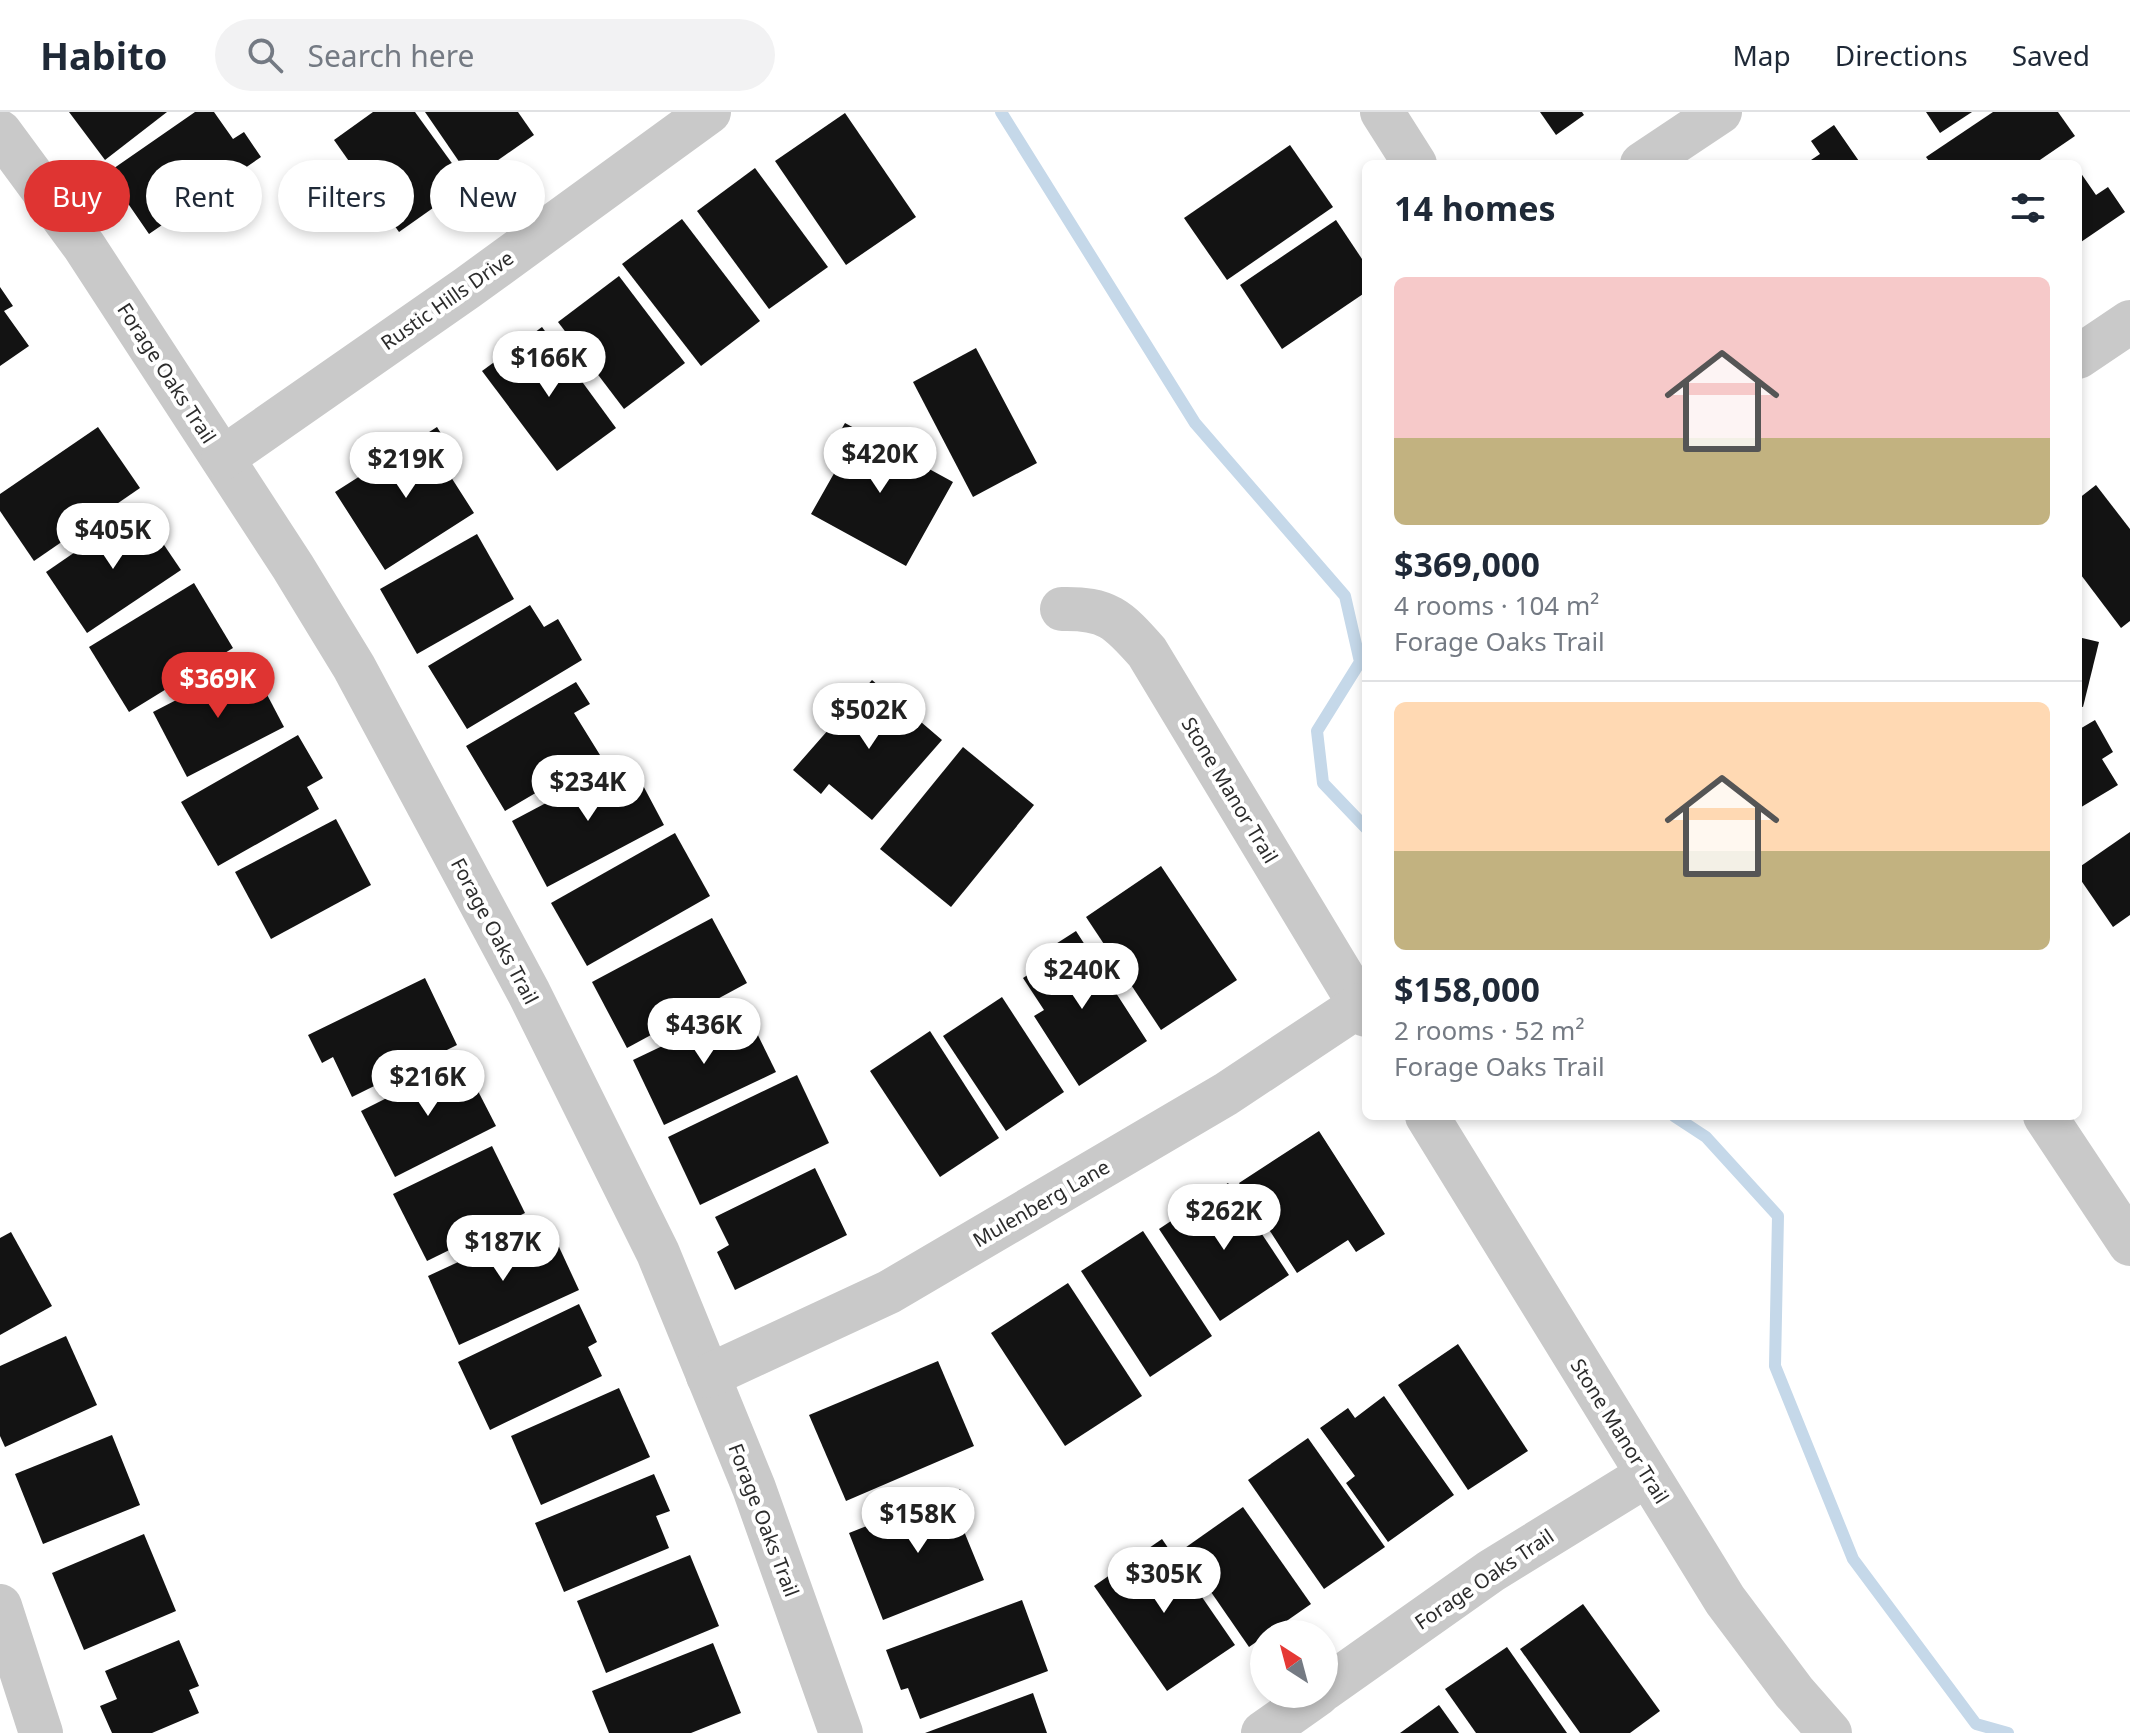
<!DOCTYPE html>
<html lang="en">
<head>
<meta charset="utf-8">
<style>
  :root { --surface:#fff; --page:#f2f2f3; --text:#1f2937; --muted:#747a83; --line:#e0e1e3; --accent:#df3432 }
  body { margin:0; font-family:"Noto Sans",sans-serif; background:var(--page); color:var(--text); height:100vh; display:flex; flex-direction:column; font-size:30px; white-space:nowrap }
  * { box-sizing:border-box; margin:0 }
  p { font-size:26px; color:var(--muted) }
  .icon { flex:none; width:44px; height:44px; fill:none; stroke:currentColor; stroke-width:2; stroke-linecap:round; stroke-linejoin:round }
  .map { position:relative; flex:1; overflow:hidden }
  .drawer { position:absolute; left:1362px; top:48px; width:720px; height:960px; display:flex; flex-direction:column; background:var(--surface); border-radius:12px; box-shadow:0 4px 12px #0003 }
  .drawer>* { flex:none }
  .banner { position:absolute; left:24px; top:48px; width:760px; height:72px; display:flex; gap:16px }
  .needle { width:52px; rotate:324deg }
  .tools { position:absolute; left:1250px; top:1508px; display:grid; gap:16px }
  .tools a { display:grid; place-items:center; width:88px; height:88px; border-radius:50%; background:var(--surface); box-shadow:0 4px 12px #0003; font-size:40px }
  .price { position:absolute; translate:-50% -68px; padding:0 18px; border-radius:28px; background:#fff; color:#222; font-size:26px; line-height:52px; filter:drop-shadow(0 2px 4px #0008) }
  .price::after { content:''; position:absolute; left:50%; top:48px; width:24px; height:18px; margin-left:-12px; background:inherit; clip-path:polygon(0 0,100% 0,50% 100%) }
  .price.selected { background:var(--accent); color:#fff }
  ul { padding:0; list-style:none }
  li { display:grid; align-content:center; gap:16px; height:424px; padding:0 32px }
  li+li { border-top:2px solid var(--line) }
  li span { display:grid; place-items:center; height:248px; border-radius:12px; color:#555 }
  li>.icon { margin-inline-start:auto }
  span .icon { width:144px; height:144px; fill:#fffc; stroke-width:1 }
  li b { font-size:34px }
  h2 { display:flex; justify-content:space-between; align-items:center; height:96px; padding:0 32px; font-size:34px }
  .tag { padding:0 28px; border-radius:36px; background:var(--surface); box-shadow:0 4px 12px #0003; font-size:28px; line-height:72px }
  .tag.selected { background:var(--accent); color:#fff }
  header { display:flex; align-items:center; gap:48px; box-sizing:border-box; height:112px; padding:0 40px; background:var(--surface); border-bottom:2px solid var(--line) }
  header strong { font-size:38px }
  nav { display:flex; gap:44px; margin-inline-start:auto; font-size:28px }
  .search { width:560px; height:72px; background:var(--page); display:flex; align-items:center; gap:20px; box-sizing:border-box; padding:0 28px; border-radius:44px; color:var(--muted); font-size:30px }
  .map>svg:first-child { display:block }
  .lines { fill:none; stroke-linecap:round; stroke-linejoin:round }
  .stream { stroke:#c5d8e9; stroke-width:12 }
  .building { fill:#131313 }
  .minor { stroke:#c9c9c9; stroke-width:44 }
  .labels { text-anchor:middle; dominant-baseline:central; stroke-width:8; stroke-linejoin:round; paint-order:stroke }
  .street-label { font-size:20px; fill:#2c2c2c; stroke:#fff }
</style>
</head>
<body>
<header>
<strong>Habito</strong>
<div class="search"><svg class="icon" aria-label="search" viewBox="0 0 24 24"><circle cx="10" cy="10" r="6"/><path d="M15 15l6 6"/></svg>Search here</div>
<nav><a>Map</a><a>Directions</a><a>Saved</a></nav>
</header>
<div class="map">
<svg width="2130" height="1621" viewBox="0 0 2130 1621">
  <rect width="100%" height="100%" fill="#fff"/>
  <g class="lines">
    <g class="stream">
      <path d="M1001,0L1195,311L1345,484L1360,550L1317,619L1323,671L1366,716"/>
      <path d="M1674,1004L1706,1025L1778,1104L1775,1254L1853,1447L1976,1612L2008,1621"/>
    </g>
  </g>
  <g class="building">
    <path d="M69,0H167L105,48Z"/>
    <path d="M195,0H214L233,27L244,20L261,45L149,122L107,61Z"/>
    <path d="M373,0H415L467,72L399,120L334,28Z"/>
    <path d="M425,0H518L534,23L471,67Z"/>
    <path d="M1540,0H1582L1584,3L1556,23Z"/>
    <path d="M1926,0H1972L1940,21Z"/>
    <path d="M1993,0H2058L2075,24L2034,52H1931L1926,45Z"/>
    <path d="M845,1L916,105L846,153L775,49Z"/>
    <path d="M1834,13L1861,52H1805L1820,42L1811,29Z"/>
    <path d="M1290,33L1333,95L1227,168L1184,106Z"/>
    <path d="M755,56L828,155L769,197L697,99Z"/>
    <path d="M2078,57L2096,83L2108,75L2125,100L2078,132Z"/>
    <path d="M682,107L760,209L701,254L622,152Z"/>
    <path d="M1336,108L1366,153V180L1282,237L1240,173Z"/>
    <path d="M619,164L685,251L624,297L558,210Z"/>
    <path d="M0,175L13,194L4,199L29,234L0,254Z"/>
    <path d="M542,215L616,316L557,359L482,259Z"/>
    <path d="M976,236L1037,351L973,385L913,270Z"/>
    <path d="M845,311L953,370L906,454L811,402L841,349L828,341Z"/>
    <path d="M98,315L140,376L34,449L0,399V382Z"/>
    <path d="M437,315L455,344L442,351L474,401L385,458L335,380Z"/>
    <path d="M2096,373L2130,417V509L2121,516L2078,459V387Z"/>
    <path d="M139,396L181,458L87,521L46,460Z"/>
    <path d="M477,422L514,487L417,542L380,477Z"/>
    <path d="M194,471L233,536L129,600L89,535Z"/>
    <path d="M530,493L544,515L558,507L582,548L467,617L428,554Z"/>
    <path d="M2078,525L2099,530L2083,595L2078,594Z"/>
    <path d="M250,550L284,615L187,665L153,600Z"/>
    <path d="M872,568L942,628L872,708L829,672L821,682L793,658Z"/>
    <path d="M576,570L590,592L574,601L600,643L505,699L466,634Z"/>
    <path d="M2095,608L2113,640L2102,647L2118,673L2078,697V618Z"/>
    <path d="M298,623L323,666L307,675L319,697L218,754L181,690Z"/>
    <path d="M963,635L1034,693L951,795L880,737Z"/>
    <path d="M629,647L664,713L547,775L512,709Z"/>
    <path d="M336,707L371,773L271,827L235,760Z"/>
    <path d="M2130,720V803L2113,815L2078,764V756Z"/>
    <path d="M675,721L710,784L587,854L551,791Z"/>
    <path d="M1161,754L1237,868L1161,918L1086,805Z"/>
    <path d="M712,806L747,871L627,936L592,870Z"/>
    <path d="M1076,819L1147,929L1079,974L1034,904L1044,898L1023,866L1057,844L1051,835Z"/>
    <path d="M425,866L457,933L352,985L333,945L322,951L308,923Z"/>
    <path d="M1002,885L1064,980L1006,1019L943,924Z"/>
    <path d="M744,895L776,960L664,1013L633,948Z"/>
    <path d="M930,919L999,1026L940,1065L870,959Z"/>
    <path d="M462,948L496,1014L395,1065L361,999Z"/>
    <path d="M797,963L829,1031L700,1093L668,1025Z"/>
    <path d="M1319,1019L1385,1122L1356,1140L1348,1128L1297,1161L1239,1071Z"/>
    <path d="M492,1034L525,1101L427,1149L393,1082Z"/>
    <path d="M815,1056L847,1123L735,1178L717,1140L729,1133L715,1105Z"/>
    <path d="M1228,1071L1289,1163L1220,1209L1159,1117Z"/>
    <path d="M547,1109L579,1178L459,1233L428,1164Z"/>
    <path d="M1143,1119L1212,1224L1150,1265L1081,1159Z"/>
    <path d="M11,1120L52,1194L0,1223V1126Z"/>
    <path d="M1068,1171L1142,1284L1065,1334L991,1221Z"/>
    <path d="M579,1192L597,1230L588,1235L602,1264L490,1318L458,1250Z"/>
    <path d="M66,1224L97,1293L5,1335L0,1324V1254Z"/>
    <path d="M1458,1232L1528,1339L1468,1378L1398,1273Z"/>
    <path d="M938,1249L974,1334L846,1389L809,1303Z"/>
    <path d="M619,1276L650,1345L541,1393L511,1324Z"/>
    <path d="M1384,1284L1454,1383L1388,1430L1346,1371L1355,1364L1320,1316L1348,1296L1355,1306Z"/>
    <path d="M112,1323L140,1393L43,1432L15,1362Z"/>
    <path d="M1308,1326L1385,1435L1324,1477L1248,1368Z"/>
    <path d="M654,1362L670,1399L656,1404L669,1436L564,1480L535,1411Z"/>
    <path d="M960,1377L972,1408L961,1412L984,1468L883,1508L849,1421Z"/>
    <path d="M1243,1395L1311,1492L1249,1535L1182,1438Z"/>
    <path d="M144,1422L176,1499L84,1538L52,1461Z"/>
    <path d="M1162,1427L1235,1533L1167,1579L1094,1474Z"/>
    <path d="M690,1443L719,1514L606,1561L577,1489Z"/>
    <path d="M1022,1488L1048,1559L920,1607L908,1576L901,1578L886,1538Z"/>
    <path d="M1583,1492L1660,1599L1630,1621H1580L1520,1537Z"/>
    <path d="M179,1528L199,1574L189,1578L199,1601L152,1621H112L100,1594L117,1587L105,1559Z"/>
    <path d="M713,1531L741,1601L691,1621H609L592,1579Z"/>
    <path d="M1507,1535L1567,1621H1476L1445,1577Z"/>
    <path d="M1033,1581L1047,1621H925Z"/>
    <path d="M1439,1593L1459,1621H1400Z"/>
  </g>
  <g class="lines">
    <g class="minor">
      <path d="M1382,0L1415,52"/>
      <path d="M0,20L84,134L293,455L354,555L529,881L658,1141L754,1376L841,1621"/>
      <path d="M1642,52L1720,0"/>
      <path d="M2078,245L2130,210"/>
      <path d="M223,346L467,176L709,0"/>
      <path d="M1062,497C1107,496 1118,507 1147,540L1366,903"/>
      <path d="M1427,1004L1725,1488L1794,1580L1830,1621"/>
      <path d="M2045,1004L2130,1132"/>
      <path d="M708,1264L889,1180L1226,982L1360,893"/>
      <path d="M0,1494L41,1621"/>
      <path d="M1324,1577L1491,1459L1647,1363"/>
      <path d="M1263,1621L1318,1582"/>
    </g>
  </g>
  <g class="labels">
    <g class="street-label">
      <text transform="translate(447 188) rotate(-35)">Rustic Hills Drive</text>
      <text transform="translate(167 261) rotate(57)">Forage Oaks Trail</text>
      <text transform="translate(1230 678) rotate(59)">Stone Manor Trail</text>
      <text transform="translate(495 819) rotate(62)">Forage Oaks Trail</text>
      <text transform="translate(1041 1091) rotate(-30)">Mulenberg Lane</text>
      <text transform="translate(1620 1319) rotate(58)">Stone Manor Trail</text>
      <text transform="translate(764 1408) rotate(69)">Forage Oaks Trail</text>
      <text transform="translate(1484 1467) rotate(-34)">Forage Oaks Trail</text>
    </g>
  </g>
</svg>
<div class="tools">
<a><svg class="needle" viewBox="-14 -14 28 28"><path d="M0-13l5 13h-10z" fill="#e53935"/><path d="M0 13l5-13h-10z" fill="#747a83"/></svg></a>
</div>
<b class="price" style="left:549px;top:287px">$166K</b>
<b class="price" style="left:880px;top:383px">$420K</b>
<b class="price" style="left:406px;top:388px">$219K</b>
<b class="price" style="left:113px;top:459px">$405K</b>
<b class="price selected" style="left:218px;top:608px">$369K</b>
<b class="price" style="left:869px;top:639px">$502K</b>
<b class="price" style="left:588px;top:711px">$234K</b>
<b class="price" style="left:1082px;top:899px">$240K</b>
<b class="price" style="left:704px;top:954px">$436K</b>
<b class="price" style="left:428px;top:1006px">$216K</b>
<b class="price" style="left:1224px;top:1140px">$262K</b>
<b class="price" style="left:503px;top:1171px">$187K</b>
<b class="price" style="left:918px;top:1443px">$158K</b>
<b class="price" style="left:1164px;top:1503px">$305K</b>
<div class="banner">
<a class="tag selected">Buy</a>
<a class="tag">Rent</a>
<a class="tag">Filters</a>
<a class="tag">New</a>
</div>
<section class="drawer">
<h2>14 homes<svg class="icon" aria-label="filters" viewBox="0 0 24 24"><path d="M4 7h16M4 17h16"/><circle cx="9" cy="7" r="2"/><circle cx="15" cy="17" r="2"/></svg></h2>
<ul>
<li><span style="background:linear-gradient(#f6c9c9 65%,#c2b280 0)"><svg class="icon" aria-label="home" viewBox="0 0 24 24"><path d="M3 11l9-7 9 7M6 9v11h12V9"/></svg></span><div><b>$369,000</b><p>4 rooms · 104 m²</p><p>Forage Oaks Trail</p></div></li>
<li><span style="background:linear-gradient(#ffd9b3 60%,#c2b280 0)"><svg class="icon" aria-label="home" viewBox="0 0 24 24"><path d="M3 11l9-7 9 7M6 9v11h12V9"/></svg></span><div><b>$158,000</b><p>2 rooms · 52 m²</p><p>Forage Oaks Trail</p></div></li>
</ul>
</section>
</div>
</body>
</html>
